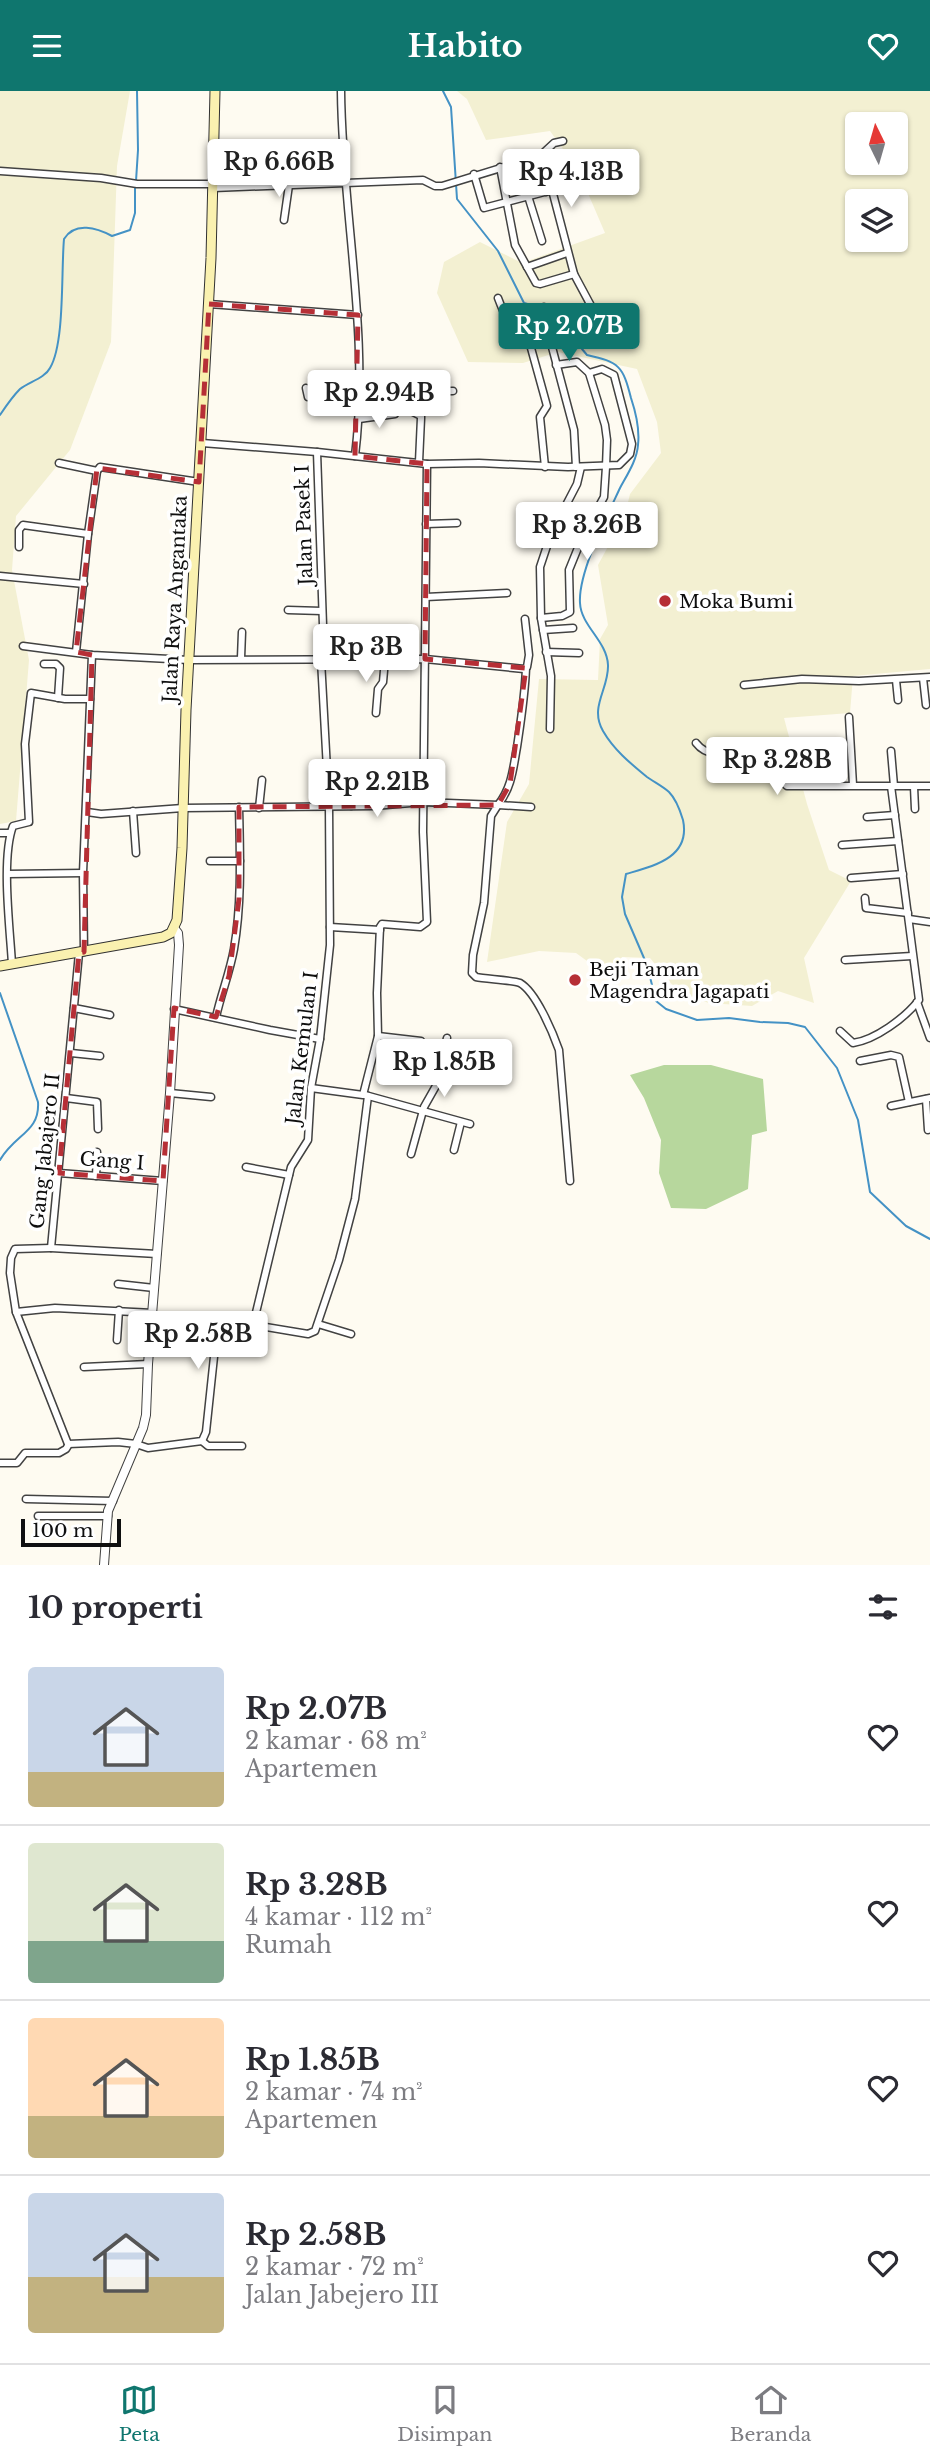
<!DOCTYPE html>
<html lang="id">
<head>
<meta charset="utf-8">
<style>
  :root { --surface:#fff; --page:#f2f2f3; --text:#2b2b33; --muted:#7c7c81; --line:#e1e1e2; --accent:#0f766e }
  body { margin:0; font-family:"Libre Baskerville",serif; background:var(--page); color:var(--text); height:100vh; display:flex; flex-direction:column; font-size:26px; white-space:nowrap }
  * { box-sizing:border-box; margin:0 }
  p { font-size:23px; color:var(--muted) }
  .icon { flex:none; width:38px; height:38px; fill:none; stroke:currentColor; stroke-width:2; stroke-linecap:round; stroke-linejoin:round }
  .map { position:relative; height:1474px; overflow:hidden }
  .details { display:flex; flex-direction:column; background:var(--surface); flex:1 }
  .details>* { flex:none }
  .needle { width:46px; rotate:355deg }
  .tools { position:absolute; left:845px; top:21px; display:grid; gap:14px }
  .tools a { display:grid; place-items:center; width:63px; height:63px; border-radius:7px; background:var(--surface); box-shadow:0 2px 5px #0004; font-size:35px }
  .scale { position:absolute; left:21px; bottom:18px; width:100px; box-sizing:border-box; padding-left:7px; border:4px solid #0f0f0f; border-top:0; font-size:19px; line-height:24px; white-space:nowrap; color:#0f0f0f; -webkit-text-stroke:5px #fff; paint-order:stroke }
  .price { position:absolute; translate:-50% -60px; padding:0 16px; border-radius:7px; background:#fff; color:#222; font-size:23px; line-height:46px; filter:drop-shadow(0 2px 4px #0008) }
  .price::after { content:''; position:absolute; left:50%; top:42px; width:21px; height:16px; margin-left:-10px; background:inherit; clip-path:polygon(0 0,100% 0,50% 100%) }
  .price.current { background:var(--accent); color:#fff }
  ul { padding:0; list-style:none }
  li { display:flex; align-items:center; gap:21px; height:175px; padding:0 28px }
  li+li { border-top:2px solid var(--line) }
  li span { display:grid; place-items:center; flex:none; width:196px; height:140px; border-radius:7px; color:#555 }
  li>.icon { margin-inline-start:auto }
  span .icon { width:84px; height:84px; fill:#fffc; stroke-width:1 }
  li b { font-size:30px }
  h2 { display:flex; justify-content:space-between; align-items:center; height:84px; padding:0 28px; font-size:30px }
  header { display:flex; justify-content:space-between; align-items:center; height:91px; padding:0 28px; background:var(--accent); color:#fff; font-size:32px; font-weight:700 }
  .menu { display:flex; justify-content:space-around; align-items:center; height:98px; border-top:2px solid var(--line); background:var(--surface); font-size:19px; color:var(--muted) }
  .menu a { display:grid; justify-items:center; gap:4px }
  .menu .current { color:var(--accent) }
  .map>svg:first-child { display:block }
  .farmland { fill:#f3f0d2; fill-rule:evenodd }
  .forest { fill:#b7d79d }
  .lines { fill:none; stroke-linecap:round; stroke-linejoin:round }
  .stream { stroke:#4492c5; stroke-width:2 }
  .minor-casing { stroke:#424242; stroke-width:9 }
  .tertiary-casing { stroke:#424242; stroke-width:10 }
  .secondary-casing { stroke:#313131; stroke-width:11 }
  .minor { stroke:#fff; stroke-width:6 }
  .tertiary { stroke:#fff; stroke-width:8 }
  .secondary { stroke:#faf1b0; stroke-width:9 }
  .marked { fill:none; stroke:#b62f36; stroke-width:5; stroke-dasharray:14 9; stroke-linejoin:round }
  .poi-dot { fill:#b62f36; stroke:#fff; stroke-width:2.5 }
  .labels { text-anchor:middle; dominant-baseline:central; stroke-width:7; stroke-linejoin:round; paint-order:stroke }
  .street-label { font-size:19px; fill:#0f0f0f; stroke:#fff }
  .poi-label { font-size:19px; fill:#0f0f0f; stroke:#fff; text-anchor:start }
</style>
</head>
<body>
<header><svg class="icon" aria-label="menu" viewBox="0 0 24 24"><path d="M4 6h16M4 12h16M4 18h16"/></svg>Habito<svg class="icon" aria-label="heart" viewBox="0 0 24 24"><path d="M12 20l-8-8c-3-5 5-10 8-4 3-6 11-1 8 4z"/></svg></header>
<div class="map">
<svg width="930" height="1474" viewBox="0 0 930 1474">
  <rect width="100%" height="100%" fill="#fefbf1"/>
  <g class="farmland">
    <path d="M0,0H130L117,75L111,251L70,359L16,425L12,479L29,569L16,730L0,733Z"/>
    <path d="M457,0H930V578L853,585L850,622L784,627L807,713L829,779L851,790L804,867L814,912L778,900L752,915L709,912L679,902L650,867L622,866L616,891L576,862L539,860L487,871L507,731L529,693L539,588L598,589L600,548L608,534L598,474L625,424L630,403L661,362L657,331L637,278L558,261L523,272L468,271L437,202L444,171L480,151L522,172L605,142L578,79L550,40L486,49L467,8ZM858,33H896V72H858ZM858,110H896V149H858Z"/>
  </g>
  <path class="forest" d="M664,974H711L763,988L767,1040L752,1044L748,1098L706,1118L671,1117L659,1082L661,1049L644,1007L630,984Z"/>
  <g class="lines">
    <g class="stream">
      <path d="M443,0L451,16L457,108L498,160L524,212L542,217"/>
      <path d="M136,90L138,59L137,0"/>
      <path d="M547,218H564L570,221L582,258L587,264C619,271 623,275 631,307C636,322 640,337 638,354C637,369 627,384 620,397C607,425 578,482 580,512C581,535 607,550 608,574C609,598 589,616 603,640C614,659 630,672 647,686C654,691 662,695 669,701C676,708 680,719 683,729C691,767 653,775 626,783L622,806L625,823L647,874L656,910L666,918L697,929L729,927L760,931L788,932L805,936L837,977L858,1029L870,1101L906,1135L930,1148"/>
      <path d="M0,324C6,315 12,306 20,298C29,291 45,287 50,277C65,252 61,180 64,148C75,130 97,137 112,145L130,139L135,122V95"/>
      <path d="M0,902L38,1011C40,1041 15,1043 0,1069"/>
    </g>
    <defs>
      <g id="minor">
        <path d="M341,0C342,122 370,243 355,365"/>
        <path d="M526,68L546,101"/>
        <path d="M500,76L515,154L536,192L540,193L574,183"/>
        <path d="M0,80L101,87L137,93H213"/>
        <path d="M474,83L484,117L552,99L574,183L604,239"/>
        <path d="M213,97L423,89L435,95H442L540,65L554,52L563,50"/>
        <path d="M528,105L542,150"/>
        <path d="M284,129L289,94"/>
        <path d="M527,176L567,162"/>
        <path d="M498,207C510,239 515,243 548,241L574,339L576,376"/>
        <path d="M209,213L358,224"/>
        <path d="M544,216L549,231L548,241"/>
        <path d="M531,257L547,315L540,326L545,376"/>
        <path d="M412,289L409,317L411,320L421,325V327L419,371"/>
        <path d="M306,297L308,306L359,310"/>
        <path d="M411,301L453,300"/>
        <path d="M359,328L395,323"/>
        <path d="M202,352L317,361L427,373L479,372L568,376L619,374L630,363L632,353L614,284L602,278L589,282"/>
        <path d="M59,372L97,380L100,376L199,391"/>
        <path d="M426,433L457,432"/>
        <path d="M19,456V439L23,434L88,443"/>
        <path d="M0,485L84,493"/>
        <path d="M426,506L507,502"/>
        <path d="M288,519L322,520"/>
        <path d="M541,527L562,525L570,521L569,479L584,442L604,406L606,376L607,349L605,334L589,282L577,271L556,274"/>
        <path d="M543,539L573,537"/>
        <path d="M23,555L92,564L189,569L425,568L524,578L527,576L529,564L525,528"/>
        <path d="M76,561L88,443L97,380"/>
        <path d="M546,561L579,562"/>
        <path d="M241,567L242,541"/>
        <path d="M44,573H56L60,577L58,607"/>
        <path d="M923,587L926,614"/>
        <path d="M896,589L898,609"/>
        <path d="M744,594L802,588L859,590L930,586"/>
        <path d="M376,622L378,598L383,591L385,568"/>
        <path d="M849,626L853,694"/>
        <path d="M550,638L551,585L541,527L540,476L551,443L577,393L581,376"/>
        <path d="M696,652C712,673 743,658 764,661L771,680L787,695H930"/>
        <path d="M891,660L894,695"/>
        <path d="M914,696L915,718"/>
        <path d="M498,714C512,696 513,678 517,656C521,629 525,604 526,577"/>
        <path d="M498,714L531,716"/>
        <path d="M351,715L352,682"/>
        <path d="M259,717L262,689"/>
        <path d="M133,720L136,762"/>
        <path d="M87,721L101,723L183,717L374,715L423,711L498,714L491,725L484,812L473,864L472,882L476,886C485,888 513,889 520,892C536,901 553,942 559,959L570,1090"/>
        <path d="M867,726L895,724"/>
        <path d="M0,742H10"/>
        <path d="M842,754L898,750"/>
        <path d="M210,770H240"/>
        <path d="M8,783L83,782"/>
        <path d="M851,787L903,783"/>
        <path d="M865,807L866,817L908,822"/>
        <path d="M909,828L930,831"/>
        <path d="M330,836L380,839"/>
        <path d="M84,861L83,782L92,564"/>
        <path d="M79,862L51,1157L157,1163"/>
        <path d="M845,869L912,865"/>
        <path d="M12,873C10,838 1,767 13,735L29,731L25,653L31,602L65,608H90"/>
        <path d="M917,911L930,947"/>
        <path d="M74,917L110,924"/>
        <path d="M174,918L270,939L320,948"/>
        <path d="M216,926C221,903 230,881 234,858C242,811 240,763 239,716"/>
        <path d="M840,940L853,952C875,949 905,927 919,909L891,695"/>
        <path d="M378,945L421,950"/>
        <path d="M71,962L100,965"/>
        <path d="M860,970L891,964L899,966L909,1011"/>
        <path d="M311,997L363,1004L378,945L377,902L380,836L382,833L420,836L427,831L423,741L427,373"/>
        <path d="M170,1002L211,1006"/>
        <path d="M365,1004L470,1033"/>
        <path d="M66,1007L97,1011L98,1038"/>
        <path d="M926,1008L928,1039"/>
        <path d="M891,1015L930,1007"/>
        <path d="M454,1059L461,1031"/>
        <path d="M411,1063L424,1016L437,993L447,947"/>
        <path d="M246,1076L289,1084"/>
        <path d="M59,1082L163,1090"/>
        <path d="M96,1085L97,1061"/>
        <path d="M51,1157L15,1158L11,1167L10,1182L16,1221L68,1353L118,1351L136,1353L148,1357L202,1350L206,1341L218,1228L308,1243L315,1240L339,1169L355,1108L368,1005"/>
        <path d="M118,1193L154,1197"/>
        <path d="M16,1221L55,1217L153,1222"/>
        <path d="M318,1233L351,1243"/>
        <path d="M253,1234L291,1076L308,1049L311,997L320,948L330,854L329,715L321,569L323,534L317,361"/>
        <path d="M117,1249L119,1219"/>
        <path d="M84,1276L148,1273"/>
        <path d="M202,1350L208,1355H242"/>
        <path d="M0,1372H17L25,1362H59L66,1358L69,1353"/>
        <path d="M26,1408L113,1410"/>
        <path d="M38,1425H108"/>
      </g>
      <path id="tertiary" d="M104,1474L108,1420L143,1337L146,1324L148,1273L170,1002L179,854L178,842L174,837"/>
      <path id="secondary" d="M0,875L163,846L171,842L177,829L182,757L186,619L211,167L215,0"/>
    </defs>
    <use href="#minor" class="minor-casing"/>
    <use href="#tertiary" class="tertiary-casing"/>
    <use href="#secondary" class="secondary-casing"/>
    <use href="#minor" class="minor"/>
    <use href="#tertiary" class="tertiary"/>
    <use href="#secondary" class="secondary"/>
  </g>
  <path class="marked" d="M209,213L358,224L355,365L427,373L425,568L526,577L510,693L498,714L239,716V808L229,885L216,926L174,917L163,1090L59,1082L79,862L84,861L92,564L76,561L97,377L199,391Z"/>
  <g class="poi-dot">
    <circle cx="665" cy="510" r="7"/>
    <circle cx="575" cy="889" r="7"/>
  </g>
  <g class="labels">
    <g class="street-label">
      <text transform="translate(304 434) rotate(-92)">Jalan Pasek I</text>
      <text transform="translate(175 508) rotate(-87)">Jalan Raya Angantaka</text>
      <text transform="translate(302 957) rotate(-83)">Jalan Kemulan I</text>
      <text transform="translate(45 1060) rotate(-84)">Gang Jabajero II</text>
      <text transform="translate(112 1070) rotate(4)">Gang I</text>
    </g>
    <g class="poi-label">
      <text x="679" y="510">Moka Bumi</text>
      <text x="589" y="878">Beji Taman<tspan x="589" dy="22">Magendra Jagapati</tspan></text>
    </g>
  </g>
</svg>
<div class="tools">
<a><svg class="needle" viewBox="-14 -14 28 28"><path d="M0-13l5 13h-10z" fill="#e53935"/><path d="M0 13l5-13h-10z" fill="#7c7c81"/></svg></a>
<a><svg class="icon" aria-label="layers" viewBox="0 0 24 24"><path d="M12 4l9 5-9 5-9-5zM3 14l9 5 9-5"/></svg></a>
</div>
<div class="scale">100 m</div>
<b class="price" style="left:279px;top:108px">Rp 6.66B</b>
<b class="price" style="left:571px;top:118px">Rp 4.13B</b>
<b class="price current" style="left:569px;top:272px">Rp 2.07B</b>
<b class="price" style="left:379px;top:339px">Rp 2.94B</b>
<b class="price" style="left:587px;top:471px">Rp 3.26B</b>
<b class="price" style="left:366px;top:593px">Rp 3B</b>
<b class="price" style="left:777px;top:706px">Rp 3.28B</b>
<b class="price" style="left:377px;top:728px">Rp 2.21B</b>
<b class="price" style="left:444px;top:1008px">Rp 1.85B</b>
<b class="price" style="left:198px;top:1280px">Rp 2.58B</b>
</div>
<section class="details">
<h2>10 properti<svg class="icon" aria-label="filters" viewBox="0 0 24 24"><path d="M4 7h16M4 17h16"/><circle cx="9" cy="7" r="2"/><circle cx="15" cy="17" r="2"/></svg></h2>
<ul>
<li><span style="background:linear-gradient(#c9d6e8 75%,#c2b280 0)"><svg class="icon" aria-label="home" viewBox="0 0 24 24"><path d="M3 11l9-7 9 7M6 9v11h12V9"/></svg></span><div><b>Rp 2.07B</b><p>2 kamar · 68 m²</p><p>Apartemen</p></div><svg class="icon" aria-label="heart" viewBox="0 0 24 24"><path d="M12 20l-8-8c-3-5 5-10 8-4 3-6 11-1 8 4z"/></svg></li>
<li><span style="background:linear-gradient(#dfe7d0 70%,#7fa58c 0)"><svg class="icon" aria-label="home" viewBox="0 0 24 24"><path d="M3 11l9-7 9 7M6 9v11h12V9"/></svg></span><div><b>Rp 3.28B</b><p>4 kamar · 112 m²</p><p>Rumah</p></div><svg class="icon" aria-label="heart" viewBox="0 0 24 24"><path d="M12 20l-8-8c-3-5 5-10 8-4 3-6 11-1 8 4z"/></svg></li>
<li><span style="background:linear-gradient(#ffd9b3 70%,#c2b280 0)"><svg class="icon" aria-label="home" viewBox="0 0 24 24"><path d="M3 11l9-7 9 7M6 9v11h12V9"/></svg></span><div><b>Rp 1.85B</b><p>2 kamar · 74 m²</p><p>Apartemen</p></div><svg class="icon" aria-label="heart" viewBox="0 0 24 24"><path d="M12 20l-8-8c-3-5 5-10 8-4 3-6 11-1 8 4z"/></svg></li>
<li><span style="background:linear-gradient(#c9d6e8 60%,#c2b280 0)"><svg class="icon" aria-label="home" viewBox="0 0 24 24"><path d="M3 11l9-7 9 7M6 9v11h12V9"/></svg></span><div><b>Rp 2.58B</b><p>2 kamar · 72 m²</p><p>Jalan Jabejero III</p></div><svg class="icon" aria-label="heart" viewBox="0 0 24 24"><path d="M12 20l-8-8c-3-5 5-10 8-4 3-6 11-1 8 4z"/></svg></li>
</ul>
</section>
<nav class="menu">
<a class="current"><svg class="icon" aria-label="map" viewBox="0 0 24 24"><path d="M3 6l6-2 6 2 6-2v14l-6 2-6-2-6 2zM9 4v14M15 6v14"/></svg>Peta</a>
<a><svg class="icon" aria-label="saved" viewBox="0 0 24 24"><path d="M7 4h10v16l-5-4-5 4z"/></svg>Disimpan</a>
<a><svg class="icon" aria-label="home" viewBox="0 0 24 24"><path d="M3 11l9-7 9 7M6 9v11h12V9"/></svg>Beranda</a>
</nav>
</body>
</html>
